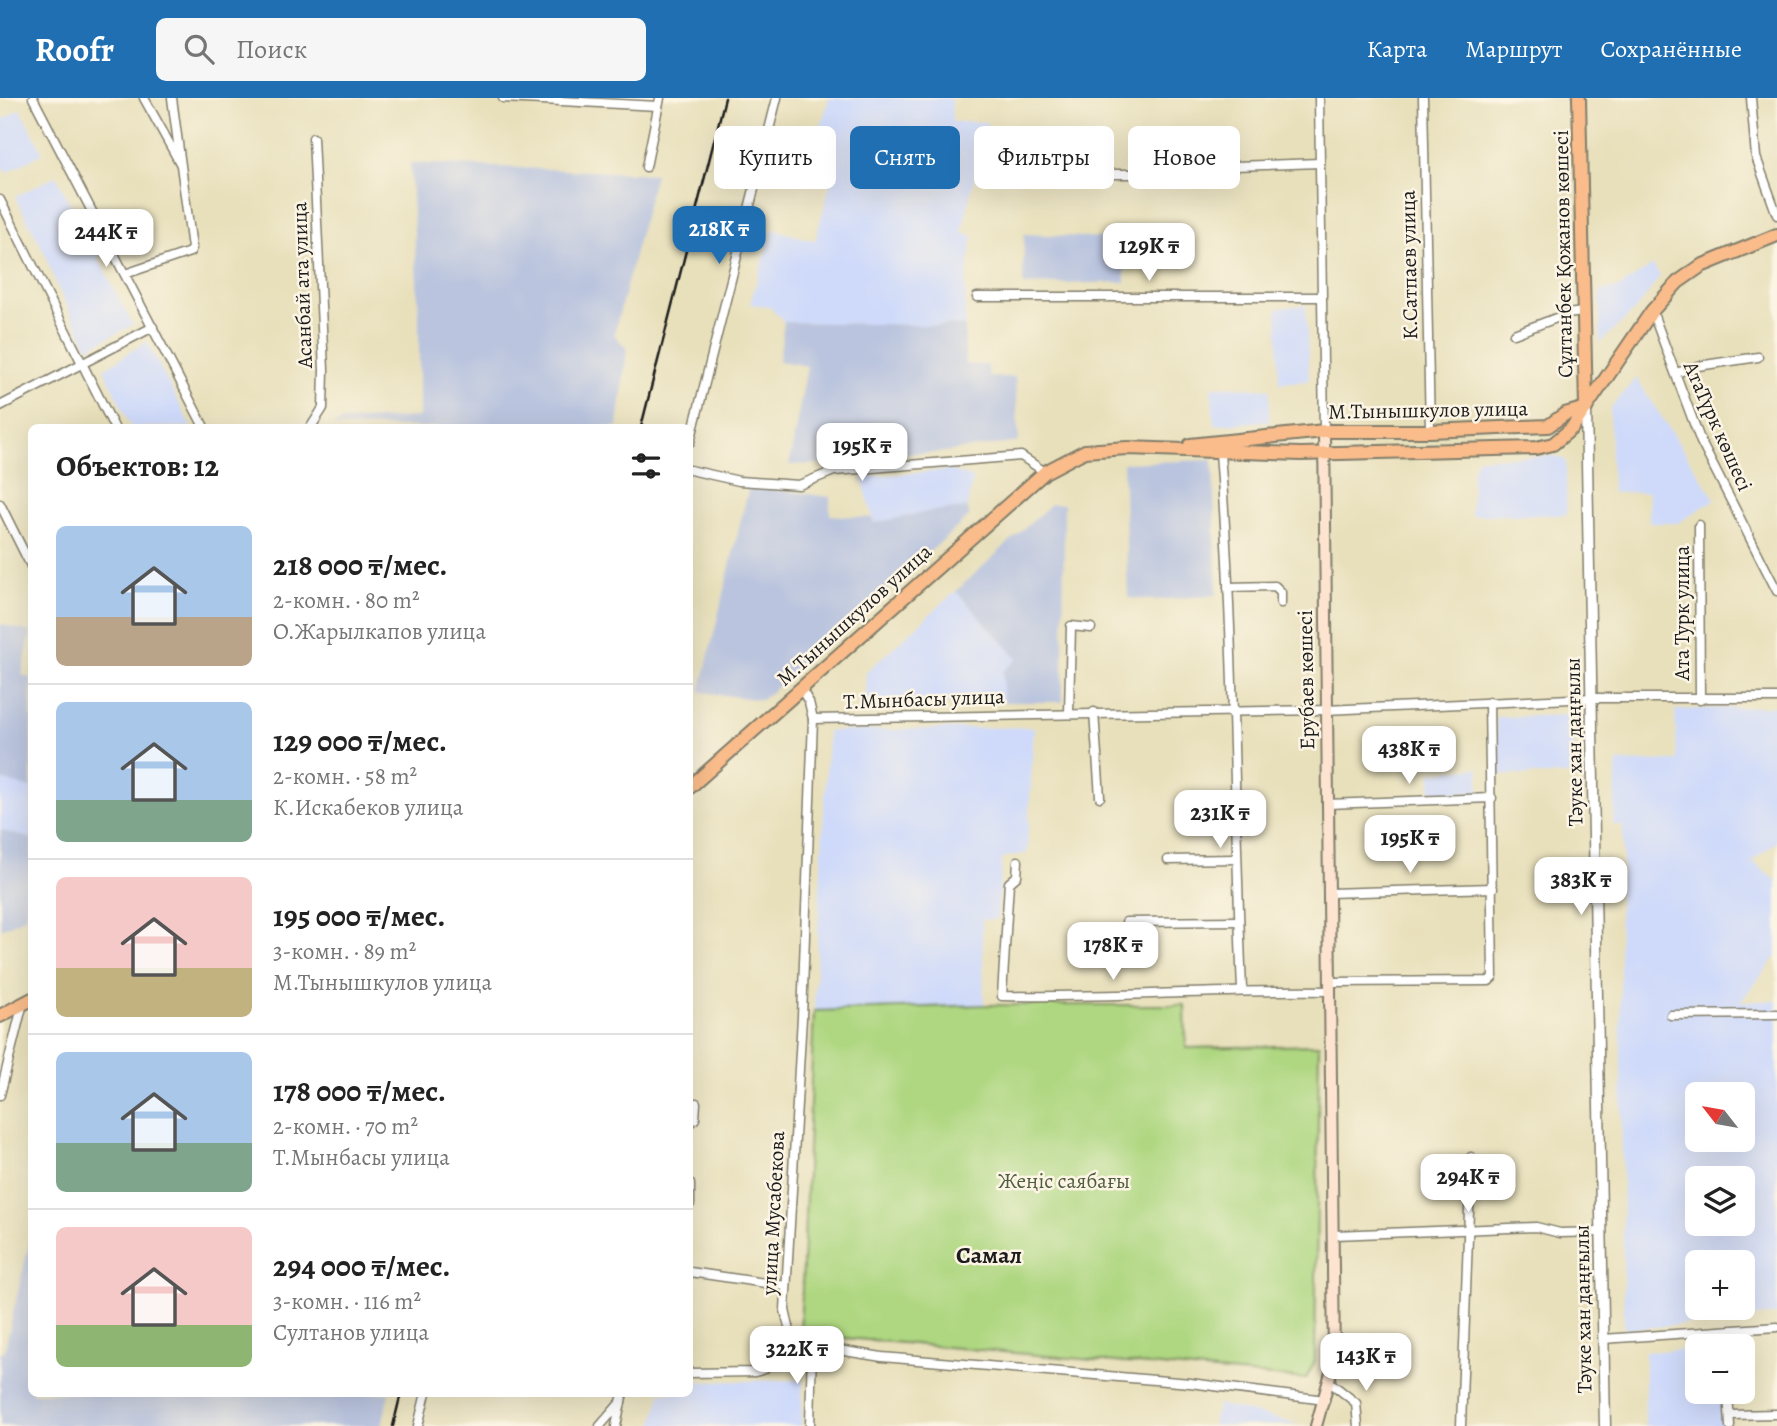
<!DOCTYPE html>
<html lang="ru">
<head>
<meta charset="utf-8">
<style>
  :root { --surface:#fff; --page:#f6f6f6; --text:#222; --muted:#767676; --line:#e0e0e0; --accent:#1f6fb2 }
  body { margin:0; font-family:Alegreya,serif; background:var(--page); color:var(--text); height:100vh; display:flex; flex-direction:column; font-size:26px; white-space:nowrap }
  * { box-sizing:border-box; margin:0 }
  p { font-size:23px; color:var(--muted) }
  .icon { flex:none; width:38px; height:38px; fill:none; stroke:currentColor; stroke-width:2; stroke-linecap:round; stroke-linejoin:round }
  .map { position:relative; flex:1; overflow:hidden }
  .sheet { position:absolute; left:28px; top:326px; width:665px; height:973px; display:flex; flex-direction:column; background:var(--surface); border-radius:10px; box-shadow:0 7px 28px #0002 }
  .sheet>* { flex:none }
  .top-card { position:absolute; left:714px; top:28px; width:665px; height:63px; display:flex; gap:14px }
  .needle { width:46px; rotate:301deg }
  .fabs { position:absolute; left:1685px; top:984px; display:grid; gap:14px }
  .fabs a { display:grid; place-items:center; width:70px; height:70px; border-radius:10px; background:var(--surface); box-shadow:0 7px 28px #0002; font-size:35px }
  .price { position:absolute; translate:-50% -60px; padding:0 16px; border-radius:14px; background:#fff; color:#222; font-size:23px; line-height:46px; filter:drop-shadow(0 2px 4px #0008) }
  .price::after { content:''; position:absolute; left:50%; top:42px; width:21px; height:16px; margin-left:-10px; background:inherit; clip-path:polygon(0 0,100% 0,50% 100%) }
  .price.selected { background:var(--accent); color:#fff }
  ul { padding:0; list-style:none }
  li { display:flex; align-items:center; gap:21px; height:175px; padding:0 28px }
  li+li { border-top:2px solid var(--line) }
  li span { display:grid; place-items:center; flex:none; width:196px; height:140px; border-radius:10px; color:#555 }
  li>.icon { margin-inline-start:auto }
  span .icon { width:84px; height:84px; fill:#fffc; stroke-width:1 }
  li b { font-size:30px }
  h2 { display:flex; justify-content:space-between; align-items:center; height:84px; padding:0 28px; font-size:30px }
  .pill { padding:0 24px; border-radius:10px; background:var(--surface); box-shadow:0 7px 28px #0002; font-size:24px; line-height:63px }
  .pill.selected { background:var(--accent); color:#fff }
  header { display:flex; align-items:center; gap:42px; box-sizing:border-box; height:98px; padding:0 35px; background:var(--accent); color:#fff }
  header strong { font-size:33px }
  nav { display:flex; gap:38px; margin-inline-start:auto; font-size:24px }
  .search { width:490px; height:63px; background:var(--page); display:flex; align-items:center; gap:18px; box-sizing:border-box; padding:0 24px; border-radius:10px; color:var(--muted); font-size:26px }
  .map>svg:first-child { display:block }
  .built { fill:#cfdafa; fill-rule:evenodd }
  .industrial { fill:#bac4de }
  .green { fill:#afd781; stroke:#667a4e; stroke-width:2 }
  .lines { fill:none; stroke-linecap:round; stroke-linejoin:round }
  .minor-casing { stroke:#827e6c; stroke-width:11 }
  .tertiary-casing { stroke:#827e6c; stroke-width:13 }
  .secondary-casing { stroke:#827e6c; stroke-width:14 }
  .primary-casing { stroke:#827e6c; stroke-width:16 }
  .minor { stroke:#fff; stroke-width:8 }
  .tertiary { stroke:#fff; stroke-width:10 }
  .secondary { stroke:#fde4d0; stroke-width:10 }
  .primary { stroke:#f9bc8a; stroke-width:12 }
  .rail { stroke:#1c1c1c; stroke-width:2.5 }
  .labels { text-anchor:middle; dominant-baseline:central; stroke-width:5; stroke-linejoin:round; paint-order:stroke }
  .street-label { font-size:21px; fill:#1c1c1c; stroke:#fcf5e5 }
  .park-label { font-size:21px; fill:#4f5d3f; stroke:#fcf5e5 }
  .quarter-label { font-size:24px; font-weight:bold; fill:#1c1c1c; stroke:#fcf5e5 }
</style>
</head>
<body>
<header>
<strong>Roofr</strong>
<div class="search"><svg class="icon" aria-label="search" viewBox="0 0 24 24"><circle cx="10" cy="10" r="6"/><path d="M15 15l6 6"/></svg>Поиск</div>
<nav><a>Карта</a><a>Маршрут</a><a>Сохранённые</a></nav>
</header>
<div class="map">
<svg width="1777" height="1328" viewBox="0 0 1777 1328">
  <rect width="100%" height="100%" fill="#fcf5e5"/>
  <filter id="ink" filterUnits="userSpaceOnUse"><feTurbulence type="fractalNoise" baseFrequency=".0143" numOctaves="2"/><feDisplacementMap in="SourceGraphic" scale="14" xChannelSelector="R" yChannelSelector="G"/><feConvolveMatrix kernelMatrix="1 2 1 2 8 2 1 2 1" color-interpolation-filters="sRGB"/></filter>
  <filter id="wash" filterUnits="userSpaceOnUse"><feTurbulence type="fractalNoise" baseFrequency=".00686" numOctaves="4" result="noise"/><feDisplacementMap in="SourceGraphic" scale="28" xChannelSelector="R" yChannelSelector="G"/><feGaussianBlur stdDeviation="1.57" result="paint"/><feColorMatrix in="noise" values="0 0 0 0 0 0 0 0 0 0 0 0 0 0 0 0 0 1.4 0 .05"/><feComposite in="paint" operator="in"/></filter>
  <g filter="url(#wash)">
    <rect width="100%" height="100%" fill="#e8e0bb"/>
    <g class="built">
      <path d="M829,0H951L952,24H987L962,134L973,138L966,185L965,228L784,224L770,209L750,206L772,131L815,143L835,67L812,60Z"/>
      <path d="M20,11L43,55L6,75L0,64V23Z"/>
      <path d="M56,78L133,227L88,250L58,190L44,154L15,99Z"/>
      <path d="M1653,167L1660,178L1639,208L1600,245V193L1618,190Z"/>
      <path d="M1306,207L1309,283L1279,285L1277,210Z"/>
      <path d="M147,243L166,280L191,329H131L104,271Z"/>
      <path d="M1636,280L1715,401L1678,425H1649V394L1612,395L1610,311Z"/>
      <path d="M1211,288L1270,291L1269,323L1214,327Z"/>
      <path d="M1555,358L1566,362L1567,417H1471L1472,374L1477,360Z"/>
      <path d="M950,372L973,380L967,410L933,413L874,425L862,379Z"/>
      <path d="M956,493L1018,561L1003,573V604L865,609L866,574Z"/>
      <path d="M1777,608V744L1752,763L1777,783V858L1741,903H1777V1217L1624,1232L1619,784L1623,772V728L1613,727L1617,664L1677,663L1675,612ZM1698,996H1743V1041H1698ZM1698,1080H1743V1125H1698ZM1698,1164H1743V1209H1698Z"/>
      <path d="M1574,617L1575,677H1498L1496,619Z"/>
      <path d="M1034,629L1027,755L1002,760L997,821L982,822L984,907L814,913L828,633Z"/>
      <path d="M1479,670V695H1431V674Z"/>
      <path d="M0,682L31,690V741L0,732Z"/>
      <path d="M1697,1251L1698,1293H1723L1724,1328H1645V1254Z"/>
      <path d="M803,1282L801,1328H653L661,1295H690V1284Z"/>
      <path d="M1218,1306L1300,1327L1212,1328Z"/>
    </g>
    <g class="industrial">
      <path d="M410,65L655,76L614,236L627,251L618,329H333L341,323L419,319V217Z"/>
      <path d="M1024,136L1124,141L1125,184L1023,187Z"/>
      <path d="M784,224L965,228V266L988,267L989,279H1015L1019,344L936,355L885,356V364L789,367L807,268L779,263Z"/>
      <path d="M1213,362L1217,497L1157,502L1128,500L1123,365Z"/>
      <path d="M749,388L830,399V417L872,420L874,425L933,413L967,410L970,418L762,602L700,594Z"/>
      <path d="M1051,406H1064L1063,604H1003V573L1018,561L956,493Z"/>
      <path d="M0,526L31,534L22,577L31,580V690L0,682Z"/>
      <path d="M0,732L32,741L31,792L25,819L4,830L0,829Z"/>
      <path d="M31,1138L32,1295H389L382,1328H0V1254H4Z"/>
    </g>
    <path class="green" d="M984,907H1185L1186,950L1319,947L1315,1263L1306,1281L800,1236L814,913Z"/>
  </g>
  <g filter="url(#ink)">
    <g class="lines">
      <defs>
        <g id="minor">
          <path d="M33,0L204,329"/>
          <path d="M144,0L180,65"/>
          <path d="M503,0L658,8"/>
          <path d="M1319,0L1324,333"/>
          <path d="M1423,0L1430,333"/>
          <path d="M1751,0L1756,59L1777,117"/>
          <path d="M646,69L660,0"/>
          <path d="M1038,76H1170L1234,68L1320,65"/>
          <path d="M0,102L114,329"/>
          <path d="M125,176L190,154L192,150L172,0"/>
          <path d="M977,199H1321"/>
          <path d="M1652,213L1701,344L1777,493"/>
          <path d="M1514,236L1567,216L1583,214"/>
          <path d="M1676,275L1698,268L1758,259"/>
          <path d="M0,308L153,229"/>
          <path d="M311,329L323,310L324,272L313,40"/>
          <path d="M690,344L777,0"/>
          <path d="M1220,355C1234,533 1234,712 1242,891"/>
          <path d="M690,372L739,383L799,387L834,373L1021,358L1045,374"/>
          <path d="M0,406L32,470"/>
          <path d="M1699,427L1700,602"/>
          <path d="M1228,489L1275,488L1281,494V505"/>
          <path d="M801,591L809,604L813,621L1325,612L1593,600H1777"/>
          <path d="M1094,614L1100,699"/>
          <path d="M1069,615L1071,528L1091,530"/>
          <path d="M813,621L802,919L785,1212L791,1238L801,1246L882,1259L1190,1285L1325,1302"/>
          <path d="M1327,706L1492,700"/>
          <path d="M1168,762L1235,761"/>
          <path d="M1018,763L1017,778L1009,785L1002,898C1112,900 1221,891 1331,893"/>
          <path d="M1329,795L1493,790"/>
          <path d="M1126,824L1239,823"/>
          <path d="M1330,884L1489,883L1493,879L1489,604"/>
          <path d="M1671,917L1777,916"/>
          <path d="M0,997L23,905"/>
          <path d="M690,1025L695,1021L696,1005"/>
          <path d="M690,1086V1106"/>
          <path d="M1335,1137L1536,1129L1560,1135L1601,1134"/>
          <path d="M690,1174L786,1188"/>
          <path d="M1727,1233V1248"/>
          <path d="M1603,1241L1777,1229"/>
          <path d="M690,1275L755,1274L765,1271L791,1238"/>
          <path d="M1331,1285L1356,1305L1358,1328"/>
          <path d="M1728,1293L1730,1328"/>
          <path d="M1730,1317L1777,1316"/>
          <path d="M418,1328L426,1295"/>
          <path d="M600,1328L619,1306"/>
          <path d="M616,1328L623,1295"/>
          <path d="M810,1328L812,1248"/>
          <path d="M1461,1328L1471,1059"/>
        </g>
        <path id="tertiary" d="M1586,310L1605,1328"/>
        <path id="secondary" d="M1316,1328L1334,1264L1324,333"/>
        <g id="primary">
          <path d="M1579,0L1586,310"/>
          <path d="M1190,347L1324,333H1430L1548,328L1565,316L1586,310"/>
          <path d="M690,689L1045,374L1085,353L1127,350L1301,356L1536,350L1553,346L1572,330L1652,213L1678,184L1701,168L1777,137"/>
          <path d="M0,918L32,901"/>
        </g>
      </defs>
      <use href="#minor" class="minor-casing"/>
      <use href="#tertiary" class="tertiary-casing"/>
      <use href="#secondary" class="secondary-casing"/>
      <use href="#primary" class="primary-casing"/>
      <use href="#minor" class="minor"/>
      <use href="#tertiary" class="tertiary"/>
      <use href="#secondary" class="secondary"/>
      <use href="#primary" class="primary"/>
      <g class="rail">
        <path d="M641,329L725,0"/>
        <path d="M393,1328L401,1295"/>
      </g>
    </g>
  </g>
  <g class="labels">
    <g class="street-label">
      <text transform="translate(1563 156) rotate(-91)">Сұлтанбек Қожанов көшесі</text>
      <text transform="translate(1409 167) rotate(-91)">К.Сатпаев улица</text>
      <text transform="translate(302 187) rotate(-92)">Асанбай ата улица</text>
      <text transform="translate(1428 312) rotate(-1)">М.Тынышкулов улица</text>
      <text transform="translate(1718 328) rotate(66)">АтаТүрк көшесі</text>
      <text transform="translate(1682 515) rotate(-90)">Ата Турк улица</text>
      <text transform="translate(854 517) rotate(-42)">М.Тынышкулов улица</text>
      <text transform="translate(1306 582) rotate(-91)">Ерубаев көшесі</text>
      <text transform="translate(924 601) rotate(-2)">Т.Мынбасы улица</text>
      <text transform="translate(1574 644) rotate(-91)">Тәуке хан даңғылы</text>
      <text transform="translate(773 1115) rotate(-87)">улица Мусабекова</text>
      <text transform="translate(1583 1211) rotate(-91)">Тәуке хан даңғылы</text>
    </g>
    <g class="park-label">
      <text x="1064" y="1083">Жеңіс саябағы</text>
    </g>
    <g class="quarter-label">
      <text x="989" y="1157">Самал</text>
    </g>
  </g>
</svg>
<div class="fabs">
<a><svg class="needle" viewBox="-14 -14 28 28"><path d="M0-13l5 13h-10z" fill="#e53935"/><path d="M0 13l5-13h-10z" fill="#767676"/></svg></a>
<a><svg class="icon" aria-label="layers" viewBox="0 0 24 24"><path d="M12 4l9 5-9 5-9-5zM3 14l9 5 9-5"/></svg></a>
<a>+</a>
<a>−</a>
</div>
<b class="price selected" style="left:719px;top:168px">218K ₸</b>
<b class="price" style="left:106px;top:171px">244K ₸</b>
<b class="price" style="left:1149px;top:185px">129K ₸</b>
<b class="price" style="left:862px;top:385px">195K ₸</b>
<b class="price" style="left:1409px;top:688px">438K ₸</b>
<b class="price" style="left:1220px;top:752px">231K ₸</b>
<b class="price" style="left:1410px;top:777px">195K ₸</b>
<b class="price" style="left:1581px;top:819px">383K ₸</b>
<b class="price" style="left:1113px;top:884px">178K ₸</b>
<b class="price" style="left:1468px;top:1116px">294K ₸</b>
<b class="price" style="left:797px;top:1288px">322K ₸</b>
<b class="price" style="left:1366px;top:1295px">143K ₸</b>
<div class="top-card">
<a class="pill">Купить</a>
<a class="pill selected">Снять</a>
<a class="pill">Фильтры</a>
<a class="pill">Новое</a>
</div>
<section class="sheet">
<h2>Объектов: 12<svg class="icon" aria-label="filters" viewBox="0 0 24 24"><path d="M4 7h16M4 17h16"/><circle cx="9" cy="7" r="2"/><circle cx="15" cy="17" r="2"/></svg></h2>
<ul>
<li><span style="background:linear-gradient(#a9c7e8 65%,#b9a48a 0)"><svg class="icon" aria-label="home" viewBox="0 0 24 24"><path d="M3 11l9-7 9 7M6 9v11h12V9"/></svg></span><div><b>218 000 ₸/мес.</b><p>2-комн. · 80 m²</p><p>О.Жарылкапов улица</p></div></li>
<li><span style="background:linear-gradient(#a9c7e8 70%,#7fa58c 0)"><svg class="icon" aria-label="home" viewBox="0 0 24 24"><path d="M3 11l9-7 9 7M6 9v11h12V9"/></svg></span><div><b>129 000 ₸/мес.</b><p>2-комн. · 58 m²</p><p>К.Искабеков улица</p></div></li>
<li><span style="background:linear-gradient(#f6c9c9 65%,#c2b280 0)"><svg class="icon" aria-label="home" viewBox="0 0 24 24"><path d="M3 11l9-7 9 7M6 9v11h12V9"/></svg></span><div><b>195 000 ₸/мес.</b><p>3-комн. · 89 m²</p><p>М.Тынышкулов улица</p></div></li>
<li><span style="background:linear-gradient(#a9c7e8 65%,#7fa58c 0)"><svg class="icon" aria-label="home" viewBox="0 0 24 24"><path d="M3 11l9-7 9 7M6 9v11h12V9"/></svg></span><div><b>178 000 ₸/мес.</b><p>2-комн. · 70 m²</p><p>Т.Мынбасы улица</p></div></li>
<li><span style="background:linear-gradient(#f6c9c9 70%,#8fb573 0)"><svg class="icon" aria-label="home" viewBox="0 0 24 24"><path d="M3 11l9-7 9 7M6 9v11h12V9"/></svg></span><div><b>294 000 ₸/мес.</b><p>3-комн. · 116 m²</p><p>Султанов улица</p></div></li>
</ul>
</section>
</div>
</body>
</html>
